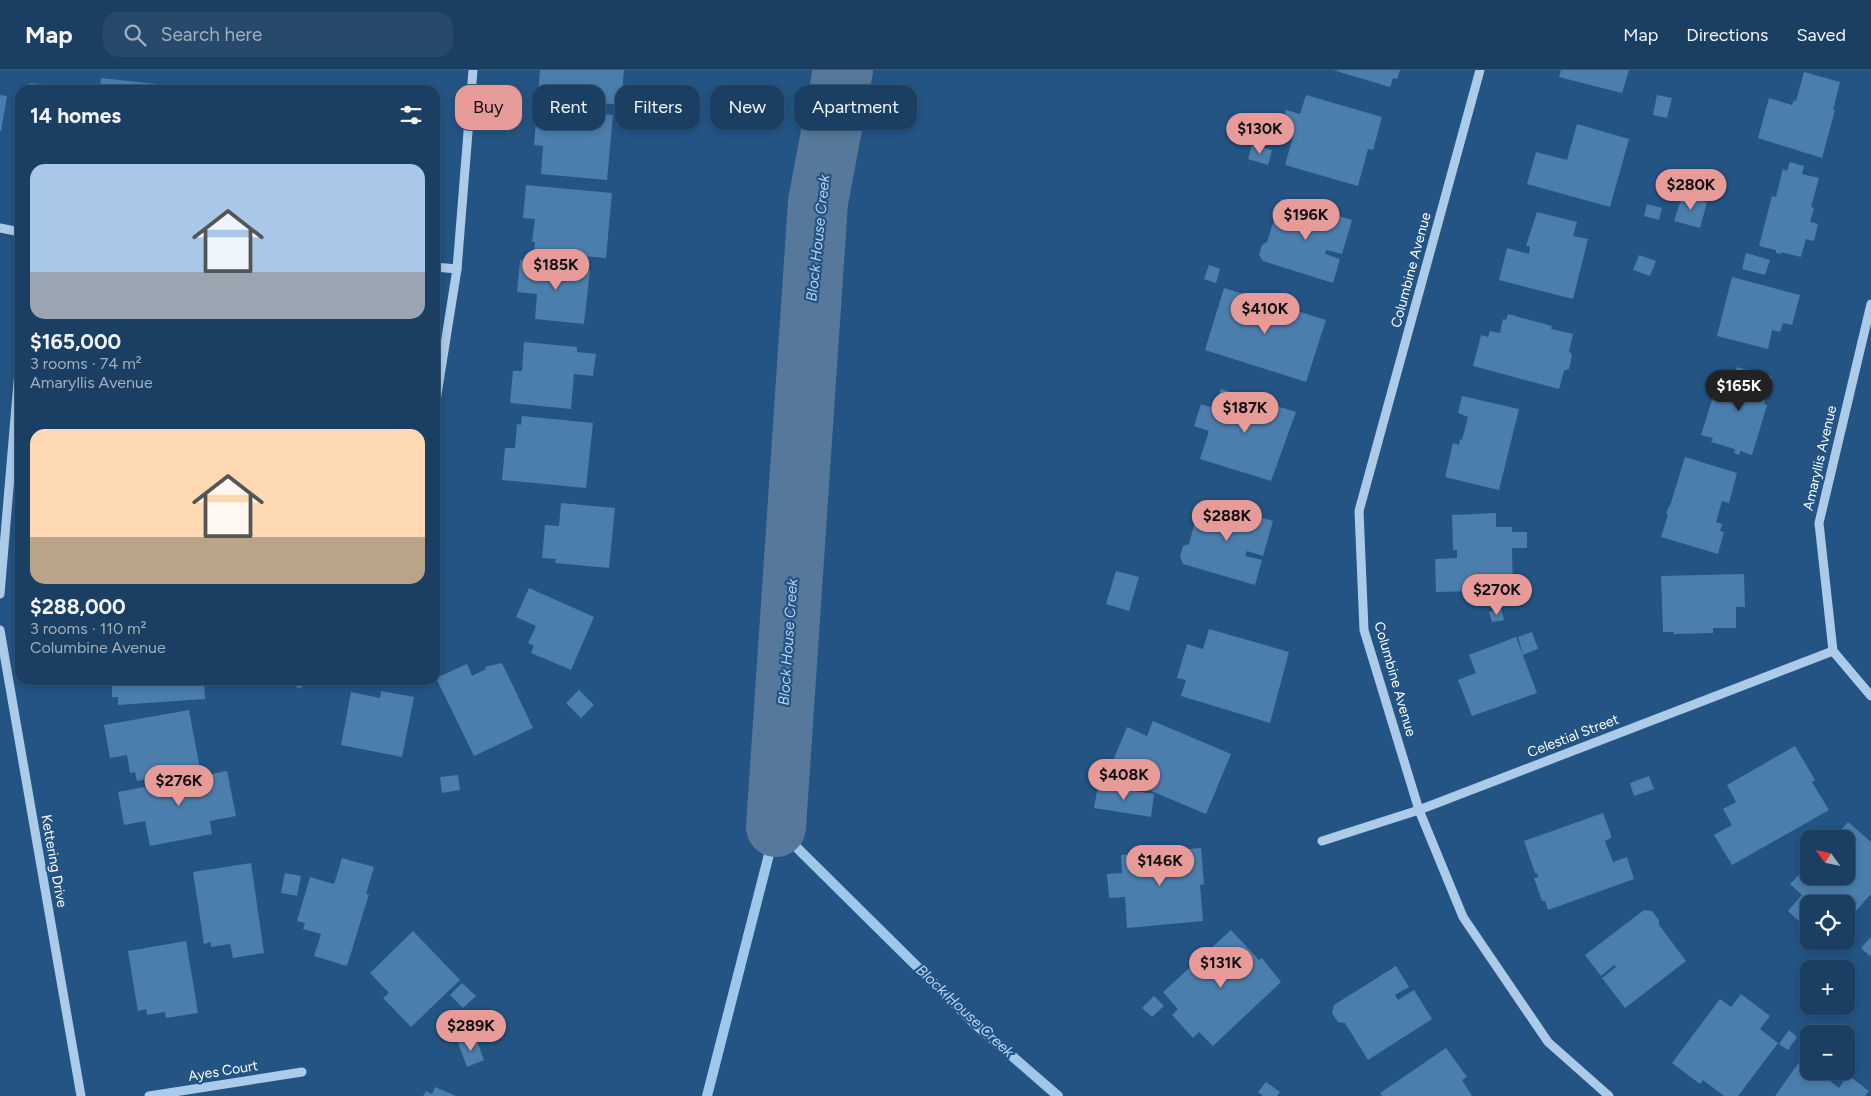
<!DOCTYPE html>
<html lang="en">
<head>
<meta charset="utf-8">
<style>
  :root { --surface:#1a3f63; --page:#274a6c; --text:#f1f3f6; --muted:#9fafbe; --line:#385878; --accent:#e69b98 }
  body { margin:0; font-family:Figtree,sans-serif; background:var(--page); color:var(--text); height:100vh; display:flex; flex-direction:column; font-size:19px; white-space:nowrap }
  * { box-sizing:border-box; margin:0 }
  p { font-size:16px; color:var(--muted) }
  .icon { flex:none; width:28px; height:28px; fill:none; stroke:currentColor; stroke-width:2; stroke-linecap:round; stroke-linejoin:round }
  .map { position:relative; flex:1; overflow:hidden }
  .panel { position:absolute; left:15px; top:15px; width:425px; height:600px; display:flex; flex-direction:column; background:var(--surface); border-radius:15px; box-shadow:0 2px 8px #0003,0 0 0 1px var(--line) }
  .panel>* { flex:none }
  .hud { position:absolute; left:455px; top:15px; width:475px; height:45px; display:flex; gap:10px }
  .needle { width:32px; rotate:303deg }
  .controls { position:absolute; left:1800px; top:760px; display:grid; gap:10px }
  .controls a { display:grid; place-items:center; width:55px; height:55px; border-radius:10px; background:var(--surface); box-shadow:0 2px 8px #0003,0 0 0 1px var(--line); font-size:25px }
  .price { position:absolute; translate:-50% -42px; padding:0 11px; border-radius:18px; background:var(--accent); color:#111; font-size:16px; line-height:32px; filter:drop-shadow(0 1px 2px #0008) }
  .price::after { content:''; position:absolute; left:50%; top:30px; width:15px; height:11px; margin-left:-8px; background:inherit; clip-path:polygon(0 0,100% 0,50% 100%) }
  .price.current { background:#222; color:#fff }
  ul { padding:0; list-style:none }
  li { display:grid; align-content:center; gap:10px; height:265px; padding:0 15px }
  li span { display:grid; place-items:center; height:155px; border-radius:15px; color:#555 }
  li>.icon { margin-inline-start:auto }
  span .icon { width:90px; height:90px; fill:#fffc; stroke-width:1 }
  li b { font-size:21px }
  h2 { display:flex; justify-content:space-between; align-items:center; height:60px; padding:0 15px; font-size:21px }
  .tag { padding:0 18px; border-radius:15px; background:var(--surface); box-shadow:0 2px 8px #0003,0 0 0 1px var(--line); font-size:18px; line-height:45px }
  .tag.current { background:var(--accent); color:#111 }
  header { display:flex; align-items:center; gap:30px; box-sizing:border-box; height:70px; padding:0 25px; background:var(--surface); border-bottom:1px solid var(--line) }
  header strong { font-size:24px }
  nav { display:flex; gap:28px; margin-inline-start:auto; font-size:18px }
  .search { width:350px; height:45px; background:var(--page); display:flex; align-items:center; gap:12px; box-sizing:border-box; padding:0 18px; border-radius:15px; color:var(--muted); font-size:19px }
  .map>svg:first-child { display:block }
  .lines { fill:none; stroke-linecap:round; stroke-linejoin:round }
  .stream { stroke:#9fc7e9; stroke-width:10 }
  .river { stroke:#56799b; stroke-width:60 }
  .building { fill:#4b7eac }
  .minor { stroke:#abcbe8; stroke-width:9 }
  .labels { text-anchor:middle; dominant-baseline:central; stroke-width:4.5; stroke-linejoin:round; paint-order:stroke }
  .street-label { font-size:14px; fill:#fff; stroke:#235484 }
  .water-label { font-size:15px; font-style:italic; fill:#b7d5f0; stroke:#235484 }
</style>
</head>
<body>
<header>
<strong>Map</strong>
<div class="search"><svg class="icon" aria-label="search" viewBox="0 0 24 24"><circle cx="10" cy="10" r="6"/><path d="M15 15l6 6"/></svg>Search here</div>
<nav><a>Map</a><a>Directions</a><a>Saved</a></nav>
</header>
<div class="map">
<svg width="1871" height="1026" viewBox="0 0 1871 1026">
  <rect width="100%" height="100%" fill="#235484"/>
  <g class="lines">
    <g class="stream">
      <path d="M776,757L974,953L1058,1026"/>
      <path d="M707,1026L776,757"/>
    </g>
    <path class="river" d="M776,757L818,132L843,0"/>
  </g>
  <g class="building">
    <path d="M540,0H624L621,35L538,26Z"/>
    <path d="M1333,0H1400L1397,9L1393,8L1390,17Z"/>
    <path d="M1561,0H1629L1622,23L1559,7Z"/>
    <path d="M1804,2L1840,12L1833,40H1835L1822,88L1758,68L1769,28L1792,35L1794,30L1796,31Z"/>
    <path d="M101,8L166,15L165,20H100Z"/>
    <path d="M29,13L86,17V20H28Z"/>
    <path d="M0,25L7,26L1,61H0Z"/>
    <path d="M1306,25L1382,47L1373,80L1368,79L1358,116L1285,95L1293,67L1279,63L1286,40L1300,44Z"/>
    <path d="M1657,25L1672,28L1667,48L1653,45Z"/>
    <path d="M537,38L613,45L607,110L541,104L543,76L534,75Z"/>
    <path d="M1577,54L1629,69L1610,137L1527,114L1536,82L1567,90Z"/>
    <path d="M1252,75L1272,80L1268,95L1248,89Z"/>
    <path d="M1790,92L1804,96L1802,104L1819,108L1811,137L1814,138L1810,152L1818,154L1814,171L1806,169L1801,187L1781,182V184L1776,183V180L1759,176L1772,126L1776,127L1783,99L1787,101Z"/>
    <path d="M526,115L612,123L606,188L534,182L535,172H532L535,149L523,148Z"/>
    <path d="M1683,124L1707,132L1700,158L1674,151Z"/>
    <path d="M1281,129L1352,150L1342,184L1326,180L1325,184L1340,189L1333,213L1263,191L1259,185L1262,175L1267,172Z"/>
    <path d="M1647,134L1662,138L1659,150L1644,146Z"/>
    <path d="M1537,142L1577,152L1573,166L1588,169L1573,229L1499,210L1507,178L1529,184L1530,176H1526Z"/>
    <path d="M1746,183L1770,190L1765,205L1742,199Z"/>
    <path d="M1639,185L1656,191L1650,206L1633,200Z"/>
    <path d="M520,190L542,192V195L590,200L584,254L535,249L537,224L517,222Z"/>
    <path d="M1209,195L1220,199L1216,213L1204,209Z"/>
    <path d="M1732,207L1800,225L1792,255L1783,253L1780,262L1772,260L1768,279L1717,266Z"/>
    <path d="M1224,218L1326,250L1306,312L1205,280Z"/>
    <path d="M1508,244L1552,256L1551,259L1573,264L1569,281L1572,285L1569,299L1564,301L1559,319L1473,296L1481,265L1488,267L1490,261L1500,263L1503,249L1506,250Z"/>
    <path d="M524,272L577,277V282L596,284L593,306L574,304L571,339L510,333L513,301H522Z"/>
    <path d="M1737,297L1772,307L1764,334L1767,335L1752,385L1740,381L1739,385L1734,383L1735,379L1711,372L1713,368L1701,365L1715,320L1728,324Z"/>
    <path d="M1221,319L1296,342L1271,411L1200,389L1209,361L1194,356L1201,334L1214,338Z"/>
    <path d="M1462,326L1519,339L1499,420L1445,407L1453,373L1459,375L1460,369L1462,370L1468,347L1458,343Z"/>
    <path d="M522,346L593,353L586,418L502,410L505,378H515L517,354L521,355Z"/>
    <path d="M1685,387L1737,403L1729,433L1722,431L1716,452L1722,454L1720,461L1724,462L1718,484L1661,467L1668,445L1666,444L1669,436H1670Z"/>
    <path d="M1201,430L1273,451L1263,486L1247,481L1245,486L1262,490L1255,515L1183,494L1180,486L1183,476L1189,474Z"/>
    <path d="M561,433L615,438L609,498L555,493L556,489L542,488L545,455L559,456Z"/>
    <path d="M1496,443V457H1512V462H1527V478H1512L1513,520L1436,522L1435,489L1457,488V480H1453L1452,445Z"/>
    <path d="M1116,501L1139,507L1129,541L1106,534Z"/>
    <path d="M1744,504L1745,537H1736V558H1713V563L1673,564L1674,562H1663L1661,506Z"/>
    <path d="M529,518L594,547L571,600L531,583L534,576L528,573L536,556L516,547Z"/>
    <path d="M1501,539L1504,550L1492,552L1489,542Z"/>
    <path d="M1209,559L1289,582L1270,653L1181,626L1186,610L1177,608L1187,574L1203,579Z"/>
    <path d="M1532,562L1538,579L1523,585L1518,567Z"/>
    <path d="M1516,567L1537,623L1472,646L1458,610L1476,603L1469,585Z"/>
    <path d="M502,593L533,658L474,686L436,608L467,594L472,606L486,599L485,597Z"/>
    <path d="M112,610H204L205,629L118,635V627H112Z"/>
    <path d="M293,610H314L298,619Z"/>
    <path d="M579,620L594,635L581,648L566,633Z"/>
    <path d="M381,621L414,627L402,687L341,675L351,622L380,628Z"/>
    <path d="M189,640L200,699L137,711L135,702L130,703L127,685L110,688L104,655Z"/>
    <path d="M1153,651L1231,684L1206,744L1108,703L1127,657L1147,666Z"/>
    <path d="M1795,676L1815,710L1812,712L1829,740L1732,795L1714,765L1732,755L1723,739L1736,732L1727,715Z"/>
    <path d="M227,701L236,746L210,751L212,764L150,776L145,751L124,755L118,722Z"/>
    <path d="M458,705L460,720L442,723L440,707Z"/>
    <path d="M1649,706L1654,719L1634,726L1630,713Z"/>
    <path d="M1098,715L1154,724L1151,747L1094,738Z"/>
    <path d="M1603,743L1611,765V768L1605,771L1613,792L1627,787L1634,809L1548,840L1545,831H1542L1534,808L1538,807L1537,803H1535L1524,771Z"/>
    <path d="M1848,752L1871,772V824L1846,852V834H1809V860L1788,841L1802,825L1790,814L1809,794V806H1846V769H1833Z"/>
    <path d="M1201,778L1204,814L1200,815L1203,851L1127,858L1125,827L1109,828L1107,804L1122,803L1121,785Z"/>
    <path d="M342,788L374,797L366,824H369L347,896L314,886L321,864L303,859L305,853L297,851L310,807L334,814Z"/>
    <path d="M251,793L264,883L233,888L230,874L211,877V872L204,874L193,802Z"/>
    <path d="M285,803L301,806L297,826L281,823Z"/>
    <path d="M1644,840L1652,841L1659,850V855L1686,891L1625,938L1602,908L1616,897L1614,895L1601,906L1585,885Z"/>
    <path d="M1231,860L1259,890L1262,888L1281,912L1213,976L1199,962L1193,968L1172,945L1178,939L1163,922Z"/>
    <path d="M413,861L460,910L411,957L383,928L389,923L370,903Z"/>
    <path d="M1871,867V887L1861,878Z"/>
    <path d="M186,871L198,943L166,948L165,942L147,945L146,939L138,941L128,881Z"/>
    <path d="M1396,896L1409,917L1395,925L1398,930L1414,920L1432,949L1368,990L1345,953L1338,952L1332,943L1334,935Z"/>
    <path d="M462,913L476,926L463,938L450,925Z"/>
    <path d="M1741,924L1770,946L1760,959L1778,973L1738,1026H1724L1703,1010L1700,1014L1672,993L1720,929L1731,937Z"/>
    <path d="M1154,926L1164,936L1152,947L1142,938Z"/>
    <path d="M1789,960L1797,967L1788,980L1779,974Z"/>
    <path d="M475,966L484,990L467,997L458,973Z"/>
    <path d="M1446,978L1467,1007L1462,1010L1472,1026H1382L1380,1023Z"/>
    <path d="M1805,984L1809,987V1001H1825L1822,1005L1839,1018L1848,1005L1869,1021L1865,1026H1775Z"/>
    <path d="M1266,1012L1280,1022L1277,1026H1263L1258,1022Z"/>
    <path d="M435,1017L456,1026H423L426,1021L432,1024Z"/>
  </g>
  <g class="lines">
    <g class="minor">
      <path d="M1480,0L1359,441L1364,560L1419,740L1463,847L1548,972L1609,1026"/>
      <path d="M0,158L20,162"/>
      <path d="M435,197L457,199"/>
      <path d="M435,337L457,199L473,0"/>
      <path d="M0,524L20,289"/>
      <path d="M0,560L81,1026"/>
      <path d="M1833,581L1819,453L1871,234"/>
      <path d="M1833,581L1871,626"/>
      <path d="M1322,771L1419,740L1833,581"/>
      <path d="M149,1026L302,1002"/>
    </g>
  </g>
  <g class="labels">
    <g class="street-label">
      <text transform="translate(1411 200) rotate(-75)">Columbine Avenue</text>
      <text transform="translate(1820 388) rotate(-77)">Amaryllis Avenue</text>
      <text transform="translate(1395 609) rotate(74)">Columbine Avenue</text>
      <text transform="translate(1573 666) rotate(-21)">Celestial Street</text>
      <text transform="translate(54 791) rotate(80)">Kettering Drive</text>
      <text transform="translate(223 1001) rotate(-9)">Ayes Court</text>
    </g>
    <g class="water-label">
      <text transform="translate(818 168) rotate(-84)">Block House Creek</text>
      <text transform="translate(788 572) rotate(-86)">Block House Creek</text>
      <text transform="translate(965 941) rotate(43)">Block House Creek</text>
    </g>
  </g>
</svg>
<div class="controls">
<a><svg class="needle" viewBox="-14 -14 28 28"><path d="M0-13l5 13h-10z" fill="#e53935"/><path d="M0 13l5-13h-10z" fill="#9fafbe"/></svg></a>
<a><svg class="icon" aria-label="locate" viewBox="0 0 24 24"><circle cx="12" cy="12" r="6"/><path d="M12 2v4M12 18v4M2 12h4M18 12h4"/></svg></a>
<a>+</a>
<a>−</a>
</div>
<b class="price" style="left:1260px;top:85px">$130K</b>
<b class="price" style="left:1691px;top:141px">$280K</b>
<b class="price" style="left:1306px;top:171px">$196K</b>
<b class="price" style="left:556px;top:221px">$185K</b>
<b class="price" style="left:1265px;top:265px">$410K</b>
<b class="price current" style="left:1739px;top:342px">$165K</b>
<b class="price" style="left:1245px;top:364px">$187K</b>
<b class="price" style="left:1227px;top:472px">$288K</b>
<b class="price" style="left:1497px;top:546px">$270K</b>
<b class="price" style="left:1124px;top:731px">$408K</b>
<b class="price" style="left:179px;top:737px">$276K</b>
<b class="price" style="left:1160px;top:817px">$146K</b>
<b class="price" style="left:1221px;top:919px">$131K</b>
<b class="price" style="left:471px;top:982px">$289K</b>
<div class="hud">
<a class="tag current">Buy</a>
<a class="tag">Rent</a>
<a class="tag">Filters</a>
<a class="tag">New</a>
<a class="tag">Apartment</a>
</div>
<section class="panel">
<h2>14 homes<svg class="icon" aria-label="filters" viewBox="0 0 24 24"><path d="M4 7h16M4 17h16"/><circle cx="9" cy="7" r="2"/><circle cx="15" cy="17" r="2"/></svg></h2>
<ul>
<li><span style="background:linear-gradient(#a9c7e8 70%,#9aa5b1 0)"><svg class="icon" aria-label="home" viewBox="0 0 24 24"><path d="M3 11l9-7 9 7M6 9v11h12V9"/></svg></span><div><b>$165,000</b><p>3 rooms · 74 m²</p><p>Amaryllis Avenue</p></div></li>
<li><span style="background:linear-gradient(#ffd9b3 70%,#b9a48a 0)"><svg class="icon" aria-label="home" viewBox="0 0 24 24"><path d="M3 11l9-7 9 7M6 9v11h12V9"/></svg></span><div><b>$288,000</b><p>3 rooms · 110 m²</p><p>Columbine Avenue</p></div></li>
</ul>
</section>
</div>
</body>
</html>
